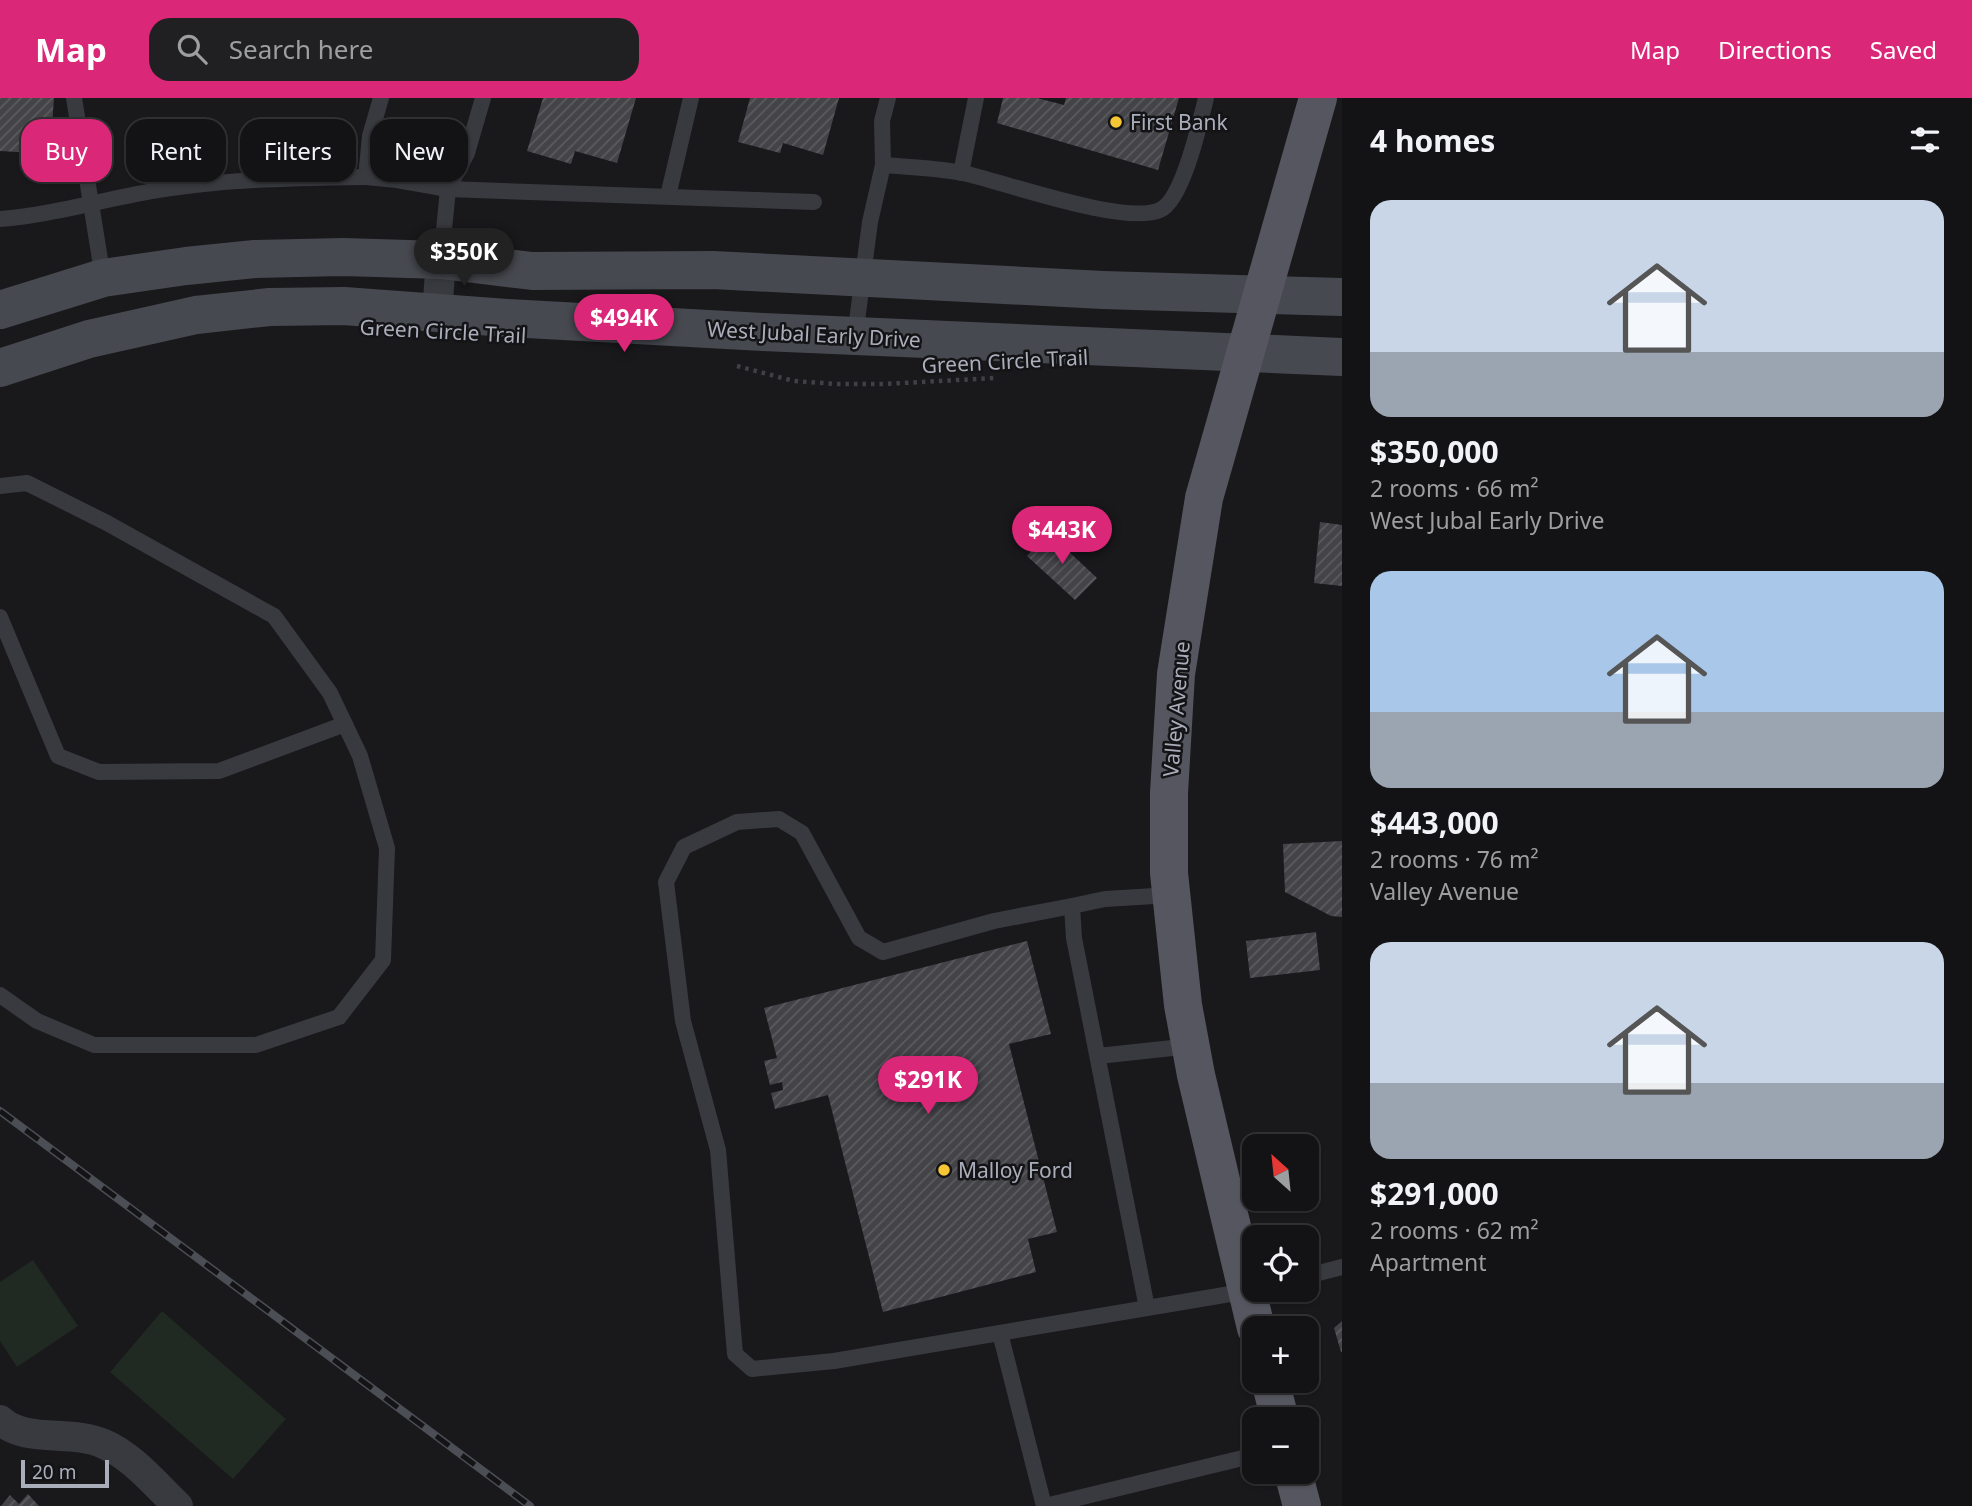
<!DOCTYPE html>
<html lang="en">
<head>
<meta charset="utf-8">
<style>
  :root { --surface:#131214; --page:#202022; --text:#f1f3f6; --muted:#9d9ea0; --line:#323234; --accent:#db2777 }
  body { margin:0; font-family:"Noto Sans",sans-serif; background:var(--page); color:var(--text); height:100vh; display:flex; flex-direction:column; font-size:26px; white-space:nowrap }
  * { box-sizing:border-box; margin:0 }
  p { font-size:23px; color:var(--muted) }
  .icon { flex:none; width:38px; height:38px; fill:none; stroke:currentColor; stroke-width:2; stroke-linecap:round; stroke-linejoin:round }
  .map { position:relative; flex:1; overflow:hidden }
  .drawer { display:flex; flex-direction:column; background:var(--surface); width:630px }
  .drawer>* { flex:none }
  .hud { position:absolute; left:21px; top:21px; width:665px; height:63px; display:flex; gap:14px }
  .needle { width:46px; rotate:333deg }
  .tools { position:absolute; left:1242px; top:1036px; display:grid; gap:14px }
  .tools a { display:grid; place-items:center; width:77px; height:77px; border-radius:14px; background:var(--surface); box-shadow:0 2px 5px #0004,0 0 0 2px var(--line); font-size:35px }
  .scale { position:absolute; left:21px; bottom:18px; width:88px; box-sizing:border-box; padding-left:7px; border:4px solid #aaaebb; border-top:0; font-size:19px; line-height:24px; white-space:nowrap; color:#aaaebb; -webkit-text-stroke:5px #141316; paint-order:stroke }
  .price { position:absolute; translate:-50% -60px; padding:0 16px; border-radius:24px; background:var(--accent); color:#fff; font-size:23px; line-height:46px; filter:drop-shadow(0 2px 4px #0008) }
  .price::after { content:''; position:absolute; left:50%; top:42px; width:21px; height:16px; margin-left:-10px; background:inherit; clip-path:polygon(0 0,100% 0,50% 100%) }
  .price.on { background:#222; color:#fff }
  ul { padding:0; list-style:none }
  li { display:grid; align-content:center; gap:14px; height:371px; padding:0 28px }
  li span { display:grid; place-items:center; height:217px; border-radius:21px; color:#555 }
  li>.icon { margin-inline-start:auto }
  span .icon { width:126px; height:126px; fill:#fffc; stroke-width:1 }
  li b { font-size:30px }
  h2 { display:flex; justify-content:space-between; align-items:center; height:84px; padding:0 28px; font-size:30px }
  .chip { padding:0 24px; border-radius:21px; background:var(--surface); box-shadow:0 2px 5px #0004,0 0 0 2px var(--line); font-size:24px; line-height:63px }
  .chip.on { background:var(--accent); color:#fff }
  header { display:flex; align-items:center; gap:42px; box-sizing:border-box; height:98px; padding:0 35px; background:var(--accent); color:#fff }
  header strong { font-size:33px }
  nav { display:flex; gap:38px; margin-inline-start:auto; font-size:24px }
  .search { width:490px; height:63px; background:var(--page); display:flex; align-items:center; gap:18px; box-sizing:border-box; padding:0 24px; border-radius:21px; color:var(--muted); font-size:26px }
  main { display:flex; flex:1; min-height:0 }
  .map>svg:first-child { display:block }
  .green { fill:#202922 }
  .building { fill:url(#building-hatch) }
  .lines { fill:none; stroke-linecap:round; stroke-linejoin:round }
  .path { stroke:#3f4147; stroke-width:4.5; stroke-dasharray:3.5 5; stroke-linecap:butt }
  .lane { stroke:#393a40; stroke-width:16 }
  .street { stroke:#393a40; stroke-width:30 }
  .secondary { stroke:#474950; stroke-width:38 }
  .primary { stroke:#55565f; stroke-width:38 }
  .rail-casing { stroke:#4c4e55; stroke-width:8 }
  .rail { stroke:#141316; stroke-width:5; stroke-dasharray:16; stroke-linecap:butt }
  .poi-dot { fill:#f7c634; stroke:#141316; stroke-width:2.5 }
  .labels { text-anchor:middle; dominant-baseline:central; stroke-width:5; stroke-linejoin:round; paint-order:stroke }
  .poi-label { font-size:21px; fill:#aaaebb; stroke:#141316; text-anchor:start }
  .street-label { font-size:21px; fill:#aaaebb; stroke:#141316 }
</style>
</head>
<body>
<header>
<strong>Map</strong>
<div class="search"><svg class="icon" aria-label="search" viewBox="0 0 24 24"><circle cx="10" cy="10" r="6"/><path d="M15 15l6 6"/></svg>Search here</div>
<nav><a>Map</a><a>Directions</a><a>Saved</a></nav>
</header>
<main>
<div class="map">
<svg width="1342" height="1408" viewBox="0 0 1342 1408">
  <defs>
    <pattern id="building-hatch" width="6" height="6" patternUnits="userSpaceOnUse" patternTransform="scale(1.75)"><rect width="6" height="6" fill="#434348"/><path d="M-1 1l2-2M0 6l6-6M5 7l2-2" fill="none" stroke="#5b5c60"/></pattern>
  </defs>
  <rect width="100%" height="100%" fill="#19181b"/>
  <g class="green">
    <path d="M33,1162L78,1228L17,1269L0,1243V1184Z"/>
    <path d="M162,1213L286,1321L233,1381L110,1274Z"/>
  </g>
  <g class="building">
    <path d="M0,0H54L50,56L0,53Z"/>
    <path d="M543,0H636L617,65L575,53L571,66L527,53Z"/>
    <path d="M750,0H839L823,57L783,45L780,55L738,44Z"/>
    <path d="M1003,0H1037L1064,7L1066,0H1179L1158,72L997,25Z"/>
    <path d="M1320,424L1342,427V488L1314,485Z"/>
    <path d="M1048,434L1097,480L1075,502L1027,458Z"/>
    <path d="M1342,743V819L1331,818L1285,794L1283,746Z"/>
    <path d="M1316,834L1320,872L1250,880L1246,843Z"/>
    <path d="M1027,843L1051,936L1009,946L1057,1134L1028,1141L1036,1174L883,1214L828,997L775,1011L771,995L783,992L782,984L770,987L764,963L777,960L764,910Z"/>
    <path d="M1342,1223V1254H1341L1334,1230Z"/>
    <path d="M28,1396L39,1408H1L10,1397L19,1406Z"/>
  </g>
  <g class="lines">
    <path class="path" d="M737,268L794,283L836,286H884L995,280"/>
    <g class="lane">
      <path d="M74,0L103,180"/>
      <path d="M381,0L370,38L366,79L397,82L448,91L441,162"/>
      <path d="M483,0L467,55L448,91L814,104"/>
      <path d="M883,67C909,69 937,70 963,75C1004,84 1125,128 1160,112C1183,102 1200,24 1206,0"/>
      <path d="M961,75L976,0"/>
      <path d="M668,98L691,0"/>
      <path d="M0,121C49,117 94,104 142,95C216,81 291,80 366,79"/>
      <path d="M855,238L870,124L883,67L882,23L888,0"/>
      <path d="M0,388L27,385L107,425L274,518L330,595L360,658L387,750L383,862L339,919L256,947H94L37,923L0,897"/>
      <path d="M0,519L58,658L99,674L219,673L345,626"/>
      <path d="M1072,808L994,823L883,854L859,840L802,735L779,721L737,724L684,749L666,784L683,923L718,1052L735,1256L752,1271L834,1263L1248,1193"/>
      <path d="M1098,958L1191,948"/>
      <path d="M1307,1178L1342,1169"/>
      <path d="M1147,1210L1074,840L1072,808L1105,801L1171,797"/>
      <path d="M1000,1235L1044,1408"/>
      <path d="M1045,1408L1255,1357"/>
    </g>
    <g class="street">
      <path d="M437,215L441,162"/>
      <path d="M0,1322C26,1346 71,1331 104,1346C132,1358 156,1387 178,1408"/>
    </g>
    <g class="secondary">
      <path d="M0,212L103,180L186,168L255,161L343,159L441,162L532,173L713,172L1103,192L1342,199"/>
      <path d="M0,270L89,241L196,217L270,209L344,208L507,220L763,234L1342,259"/>
    </g>
    <g class="primary">
      <path d="M1256,1230L1196,977L1183,907L1169,775V695L1176,576L1204,400L1318,0"/>
      <path d="M1270,1283L1280,1321"/>
      <path d="M1293,1374L1302,1408"/>
    </g>
    <defs>
      <path id="rail" d="M0,1013L530,1408"/>
    </defs>
    <use href="#rail" class="rail-casing"/>
    <use href="#rail" class="rail"/>
  </g>
  <g class="poi-dot">
    <circle cx="1116" cy="24" r="7"/>
    <circle cx="944" cy="1072" r="7"/>
  </g>
  <g class="labels">
    <g class="poi-label">
      <text x="1130" y="24">First Bank</text>
      <text x="958" y="1072">Malloy Ford</text>
    </g>
    <g class="street-label">
      <text transform="translate(443 233) rotate(3)">Green Circle Trail</text>
      <text transform="translate(814 236) rotate(3)">West Jubal Early Drive</text>
      <text transform="translate(1005 263) rotate(-3)">Green Circle Trail</text>
      <text transform="translate(1176 611) rotate(-85)">Valley Avenue</text>
    </g>
  </g>
</svg>
<div class="tools">
<a><svg class="needle" viewBox="-14 -14 28 28"><path d="M0-13l5 13h-10z" fill="#e53935"/><path d="M0 13l5-13h-10z" fill="#9d9ea0"/></svg></a>
<a><svg class="icon" aria-label="locate" viewBox="0 0 24 24"><circle cx="12" cy="12" r="6"/><path d="M12 2v4M12 18v4M2 12h4M18 12h4"/></svg></a>
<a>+</a>
<a>−</a>
</div>
<div class="scale">20 m</div>
<b class="price on" style="left:464px;top:190px">$350K</b>
<b class="price" style="left:624px;top:256px">$494K</b>
<b class="price" style="left:1062px;top:468px">$443K</b>
<b class="price" style="left:928px;top:1018px">$291K</b>
<div class="hud">
<a class="chip on">Buy</a>
<a class="chip">Rent</a>
<a class="chip">Filters</a>
<a class="chip">New</a>
</div>
</div>
<section class="drawer">
<h2>4 homes<svg class="icon" aria-label="filters" viewBox="0 0 24 24"><path d="M4 7h16M4 17h16"/><circle cx="9" cy="7" r="2"/><circle cx="15" cy="17" r="2"/></svg></h2>
<ul>
<li><span style="background:linear-gradient(#c9d6e8 70%,#9aa5b1 0)"><svg class="icon" aria-label="home" viewBox="0 0 24 24"><path d="M3 11l9-7 9 7M6 9v11h12V9"/></svg></span><div><b>$350,000</b><p>2 rooms · 66 m²</p><p>West Jubal Early Drive</p></div></li>
<li><span style="background:linear-gradient(#a9c7e8 65%,#9aa5b1 0)"><svg class="icon" aria-label="home" viewBox="0 0 24 24"><path d="M3 11l9-7 9 7M6 9v11h12V9"/></svg></span><div><b>$443,000</b><p>2 rooms · 76 m²</p><p>Valley Avenue</p></div></li>
<li><span style="background:linear-gradient(#c9d6e8 65%,#9aa5b1 0)"><svg class="icon" aria-label="home" viewBox="0 0 24 24"><path d="M3 11l9-7 9 7M6 9v11h12V9"/></svg></span><div><b>$291,000</b><p>2 rooms · 62 m²</p><p>Apartment</p></div></li>
</ul>
</section>
</main>
</body>
</html>
